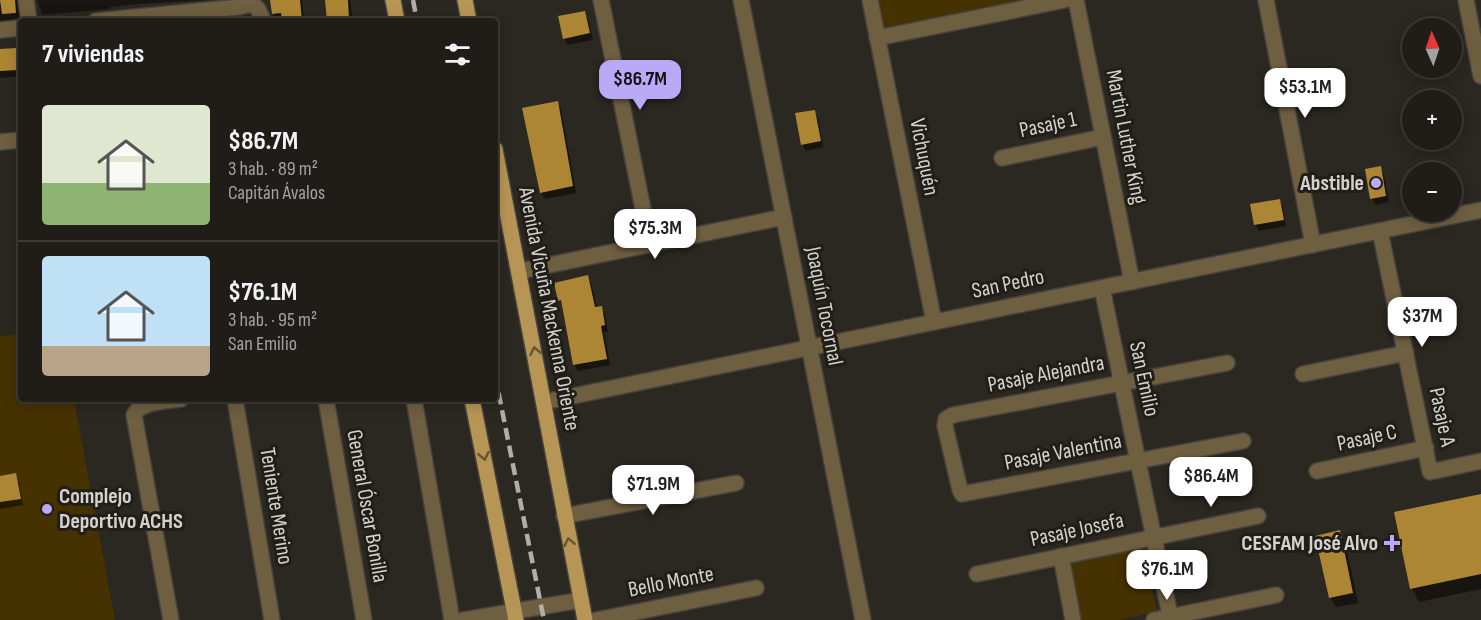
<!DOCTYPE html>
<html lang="es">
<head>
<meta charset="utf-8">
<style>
  :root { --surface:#201d19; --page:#282622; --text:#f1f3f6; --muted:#a2a2a2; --line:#3d3b38; --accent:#b9aaf7 }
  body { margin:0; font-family:"Sofia Sans Condensed",sans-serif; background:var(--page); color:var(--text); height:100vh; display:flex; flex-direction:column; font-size:22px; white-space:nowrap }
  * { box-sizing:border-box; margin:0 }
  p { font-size:20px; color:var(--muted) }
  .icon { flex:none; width:33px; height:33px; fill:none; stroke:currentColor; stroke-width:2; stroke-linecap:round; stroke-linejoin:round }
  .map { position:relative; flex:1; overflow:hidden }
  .details { position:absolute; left:18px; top:18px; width:480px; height:384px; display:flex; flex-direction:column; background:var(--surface); border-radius:6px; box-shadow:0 3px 15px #0003,0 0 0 2px var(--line) }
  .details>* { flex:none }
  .needle { width:39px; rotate:357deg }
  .controls { position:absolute; left:1402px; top:18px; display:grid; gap:12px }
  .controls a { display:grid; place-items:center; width:60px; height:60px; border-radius:50%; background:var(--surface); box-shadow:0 3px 15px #0003,0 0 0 2px var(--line); font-size:30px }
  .price { position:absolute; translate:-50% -51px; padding:0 14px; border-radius:12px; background:#fff; color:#222; font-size:20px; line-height:39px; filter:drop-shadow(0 2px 3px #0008) }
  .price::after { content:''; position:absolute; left:50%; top:36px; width:18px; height:14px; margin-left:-9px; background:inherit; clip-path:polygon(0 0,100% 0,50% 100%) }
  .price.on { background:var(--accent); color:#111 }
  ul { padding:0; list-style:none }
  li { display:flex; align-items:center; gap:18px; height:150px; padding:0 24px }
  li+li { border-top:2px solid var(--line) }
  li span { display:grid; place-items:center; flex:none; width:168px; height:120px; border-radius:6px; color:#555 }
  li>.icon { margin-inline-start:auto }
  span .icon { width:72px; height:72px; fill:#fffc; stroke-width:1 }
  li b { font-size:26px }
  h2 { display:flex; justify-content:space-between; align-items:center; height:72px; padding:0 24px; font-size:26px }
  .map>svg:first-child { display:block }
  .green { fill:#463100 }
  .shadow { fill:#0007 }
  .building { fill:#ad8635 }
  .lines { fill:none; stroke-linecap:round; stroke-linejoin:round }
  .minor-casing { stroke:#46423d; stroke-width:18 }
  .major-casing { stroke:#46423d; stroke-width:18 }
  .minor { stroke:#6f5f41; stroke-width:15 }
  .major { stroke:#b79554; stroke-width:15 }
  .rail { stroke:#b0aea9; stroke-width:4.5; stroke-dasharray:12 6; stroke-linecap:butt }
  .oneway { stroke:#645432 }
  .poi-dot { fill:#b9aaf7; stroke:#211e17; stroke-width:2 }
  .labels { text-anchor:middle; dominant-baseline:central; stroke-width:6; stroke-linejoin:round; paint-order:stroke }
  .street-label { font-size:22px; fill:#d4d2ce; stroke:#211e17 }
  .poi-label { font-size:22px; font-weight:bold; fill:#d4d2ce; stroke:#211e17; text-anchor:end }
</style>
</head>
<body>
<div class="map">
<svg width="1481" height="620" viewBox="0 0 1481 620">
  <rect width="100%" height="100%" fill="#2b2721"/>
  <g class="green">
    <path d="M878,0H1039L884,32Z"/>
    <path d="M21,334V399H74L115,620H0V336Z"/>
    <path d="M1142,543L1157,612L1118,620H1080L1068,558Z"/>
  </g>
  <g class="shadow">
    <path d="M0,0H24L20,3L21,18L0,21Z"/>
    <path d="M37,0H208L138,4L110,7V9L42,15Z"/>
    <path d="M272,0H302L304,21H274Z"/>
    <path d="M327,0H350L353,21H328Z"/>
    <path d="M585,12L588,19L593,40L568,45L564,38Z"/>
    <path d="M21,48V76L0,78V50Z"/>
    <path d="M557,102L561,109L576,193L545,199L541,193Z"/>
    <path d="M814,111L818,118L823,147L806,151L802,144Z"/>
    <path d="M1380,168L1384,175L1389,202L1376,205L1372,198Z"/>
    <path d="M1280,201L1283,207L1286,226L1259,231L1255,224Z"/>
    <path d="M587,277L591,283L597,308L601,307L605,314L608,332H604L610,365L578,371L575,365L564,307L560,300Z"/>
    <path d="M15,475L19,482L23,505L0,509V478Z"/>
    <path d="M1481,495V589L1419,602L1412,588Z"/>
    <path d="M1339,532L1345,542L1358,603L1336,607L1330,597Z"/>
  </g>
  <g class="building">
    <path d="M0,0H15L16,13L2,14Z"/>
    <path d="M270,0H300L302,21H282L281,13L272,14Z"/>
    <path d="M325,0H348L349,21H327Z"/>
    <path d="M585,11L590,33L563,39L558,16Z"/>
    <path d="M16,48L18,70L0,71V49Z"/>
    <path d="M558,101L573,186L540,193L522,108Z"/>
    <path d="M815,110L821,141L801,145L795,113Z"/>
    <path d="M1381,166L1386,196L1370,199L1365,169Z"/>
    <path d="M1280,199L1284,220L1254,225L1250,204Z"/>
    <path d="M588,275L595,307L602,306L605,325L601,326L607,359L573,365L561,300L558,301L554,283Z"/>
    <path d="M16,473L21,499L0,502V476Z"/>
    <path d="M1481,494V574L1410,589L1394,512Z"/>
    <path d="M1340,530L1353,593L1329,598L1315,536Z"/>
  </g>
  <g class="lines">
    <defs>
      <g id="minor">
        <path d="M26,0L29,21"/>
        <path d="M601,0L650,244"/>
        <path d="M741,0L863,620"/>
        <path d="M870,0L934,322"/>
        <path d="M1076,0L1132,282"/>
        <path d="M1266,0L1313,245"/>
        <path d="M1466,0L1481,76"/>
        <path d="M250,2L258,9L263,20"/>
        <path d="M96,21L239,7L247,5L251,0"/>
        <path d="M0,30L21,28"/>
        <path d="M877,38L1065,0"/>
        <path d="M0,142L21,140"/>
        <path d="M1002,158L1103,137"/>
        <path d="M1380,231L1430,472L1481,461"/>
        <path d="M520,271L784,217"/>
        <path d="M1102,288L1171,620"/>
        <path d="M1227,363L953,415L946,419L945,426L960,490L962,494L1243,441"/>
        <path d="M1303,374L1406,353"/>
        <path d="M235,399L272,620"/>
        <path d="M326,399L364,620"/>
        <path d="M414,399L452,620"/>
        <path d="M544,402L1481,210"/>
        <path d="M1317,471L1426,448"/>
        <path d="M564,516L736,483"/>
        <path d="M1061,556L1073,620"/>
        <path d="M977,574L1258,516"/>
        <path d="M171,620L134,415C140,401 167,401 181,399"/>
        <path d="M463,620L581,600"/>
        <path d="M596,620L756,588"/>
        <path d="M1154,620L1276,595"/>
      </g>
      <g id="major">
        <path d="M393,0L397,21"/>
        <path d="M465,0L469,21"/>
        <path d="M495,149L585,620"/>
        <path d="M472,399L516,620"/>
      </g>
    </defs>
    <use href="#minor" class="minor-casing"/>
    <use href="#major" class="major-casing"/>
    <use href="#minor" class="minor"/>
    <use href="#major" class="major"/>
    <g class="rail">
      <path d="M413,0L417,21"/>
      <path d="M495,375L544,620"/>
    </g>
  </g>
  <defs><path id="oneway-chevron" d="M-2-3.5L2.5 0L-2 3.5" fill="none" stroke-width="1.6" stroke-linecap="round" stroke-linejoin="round" transform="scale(1.5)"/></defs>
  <g class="oneway">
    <use href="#oneway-chevron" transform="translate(535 351) rotate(-101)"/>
    <use href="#oneway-chevron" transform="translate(484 456) rotate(79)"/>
    <use href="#oneway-chevron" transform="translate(569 542) rotate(-101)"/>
  </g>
  <g class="poi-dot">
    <circle cx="1376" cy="183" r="6"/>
    <circle cx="47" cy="509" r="6"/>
    <path d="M1389 534h6v6h6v6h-6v6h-6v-6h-6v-6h6z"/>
  </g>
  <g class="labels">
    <g class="street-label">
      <text transform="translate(1048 125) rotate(-12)">Pasaje 1</text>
      <text transform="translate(1126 137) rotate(79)">Martin Luther King</text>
      <text transform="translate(924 157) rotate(79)">Vichuquén</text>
      <text transform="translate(1008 284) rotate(-12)">San Pedro</text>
      <text transform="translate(824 306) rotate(79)">Joaquín Tocornal</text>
      <text transform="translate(549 309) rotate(79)">Avenida Vicuña Mackenna Oriente</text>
      <text transform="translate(1046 374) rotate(-11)">Pasaje Alejandra</text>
      <text transform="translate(1144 379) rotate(78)">San Emilio</text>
      <text transform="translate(1442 417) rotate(78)">Pasaje A</text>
      <text transform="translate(1367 438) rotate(-12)">Pasaje C</text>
      <text transform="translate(1063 452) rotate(-11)">Pasaje Valentina</text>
      <text transform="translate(276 506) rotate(81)">Teniente Merino</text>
      <text transform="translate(367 506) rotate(80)">General Óscar Bonilla</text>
      <text transform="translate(1077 530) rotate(-12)">Pasaje Josefa</text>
      <text transform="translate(671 582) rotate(-11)">Bello Monte</text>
    </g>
    <g class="poi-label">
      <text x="1364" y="183">Abstible</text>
      <text x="59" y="496" text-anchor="start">Complejo<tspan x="59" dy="25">Deportivo ACHS</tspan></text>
      <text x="1378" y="543">CESFAM José Alvo</text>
    </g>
  </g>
</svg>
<div class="controls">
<a><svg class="needle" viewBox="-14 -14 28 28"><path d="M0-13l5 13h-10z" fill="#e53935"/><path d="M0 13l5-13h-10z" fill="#a2a2a2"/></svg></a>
<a>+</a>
<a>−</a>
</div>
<b class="price on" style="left:640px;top:111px">$86.7M</b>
<b class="price" style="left:1305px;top:119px">$53.1M</b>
<b class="price" style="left:655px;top:260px">$75.3M</b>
<b class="price" style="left:1422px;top:348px">$37M</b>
<b class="price" style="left:1211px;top:508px">$86.4M</b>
<b class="price" style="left:653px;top:516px">$71.9M</b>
<b class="price" style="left:1167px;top:601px">$76.1M</b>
<section class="details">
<h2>7 viviendas<svg class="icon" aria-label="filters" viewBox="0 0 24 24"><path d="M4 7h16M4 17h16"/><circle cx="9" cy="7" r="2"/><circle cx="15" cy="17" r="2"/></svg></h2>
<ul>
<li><span style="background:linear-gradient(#dfe7d0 65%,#8fb573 0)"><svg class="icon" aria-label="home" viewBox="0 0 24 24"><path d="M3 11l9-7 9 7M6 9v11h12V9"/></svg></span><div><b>$86.7M</b><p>3 hab. · 89 m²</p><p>Capitán Ávalos</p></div></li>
<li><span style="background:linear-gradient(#bfe0f5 75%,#b9a48a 0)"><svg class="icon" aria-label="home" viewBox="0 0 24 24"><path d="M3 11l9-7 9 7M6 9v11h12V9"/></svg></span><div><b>$76.1M</b><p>3 hab. · 95 m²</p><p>San Emilio</p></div></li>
</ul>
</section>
</div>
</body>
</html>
